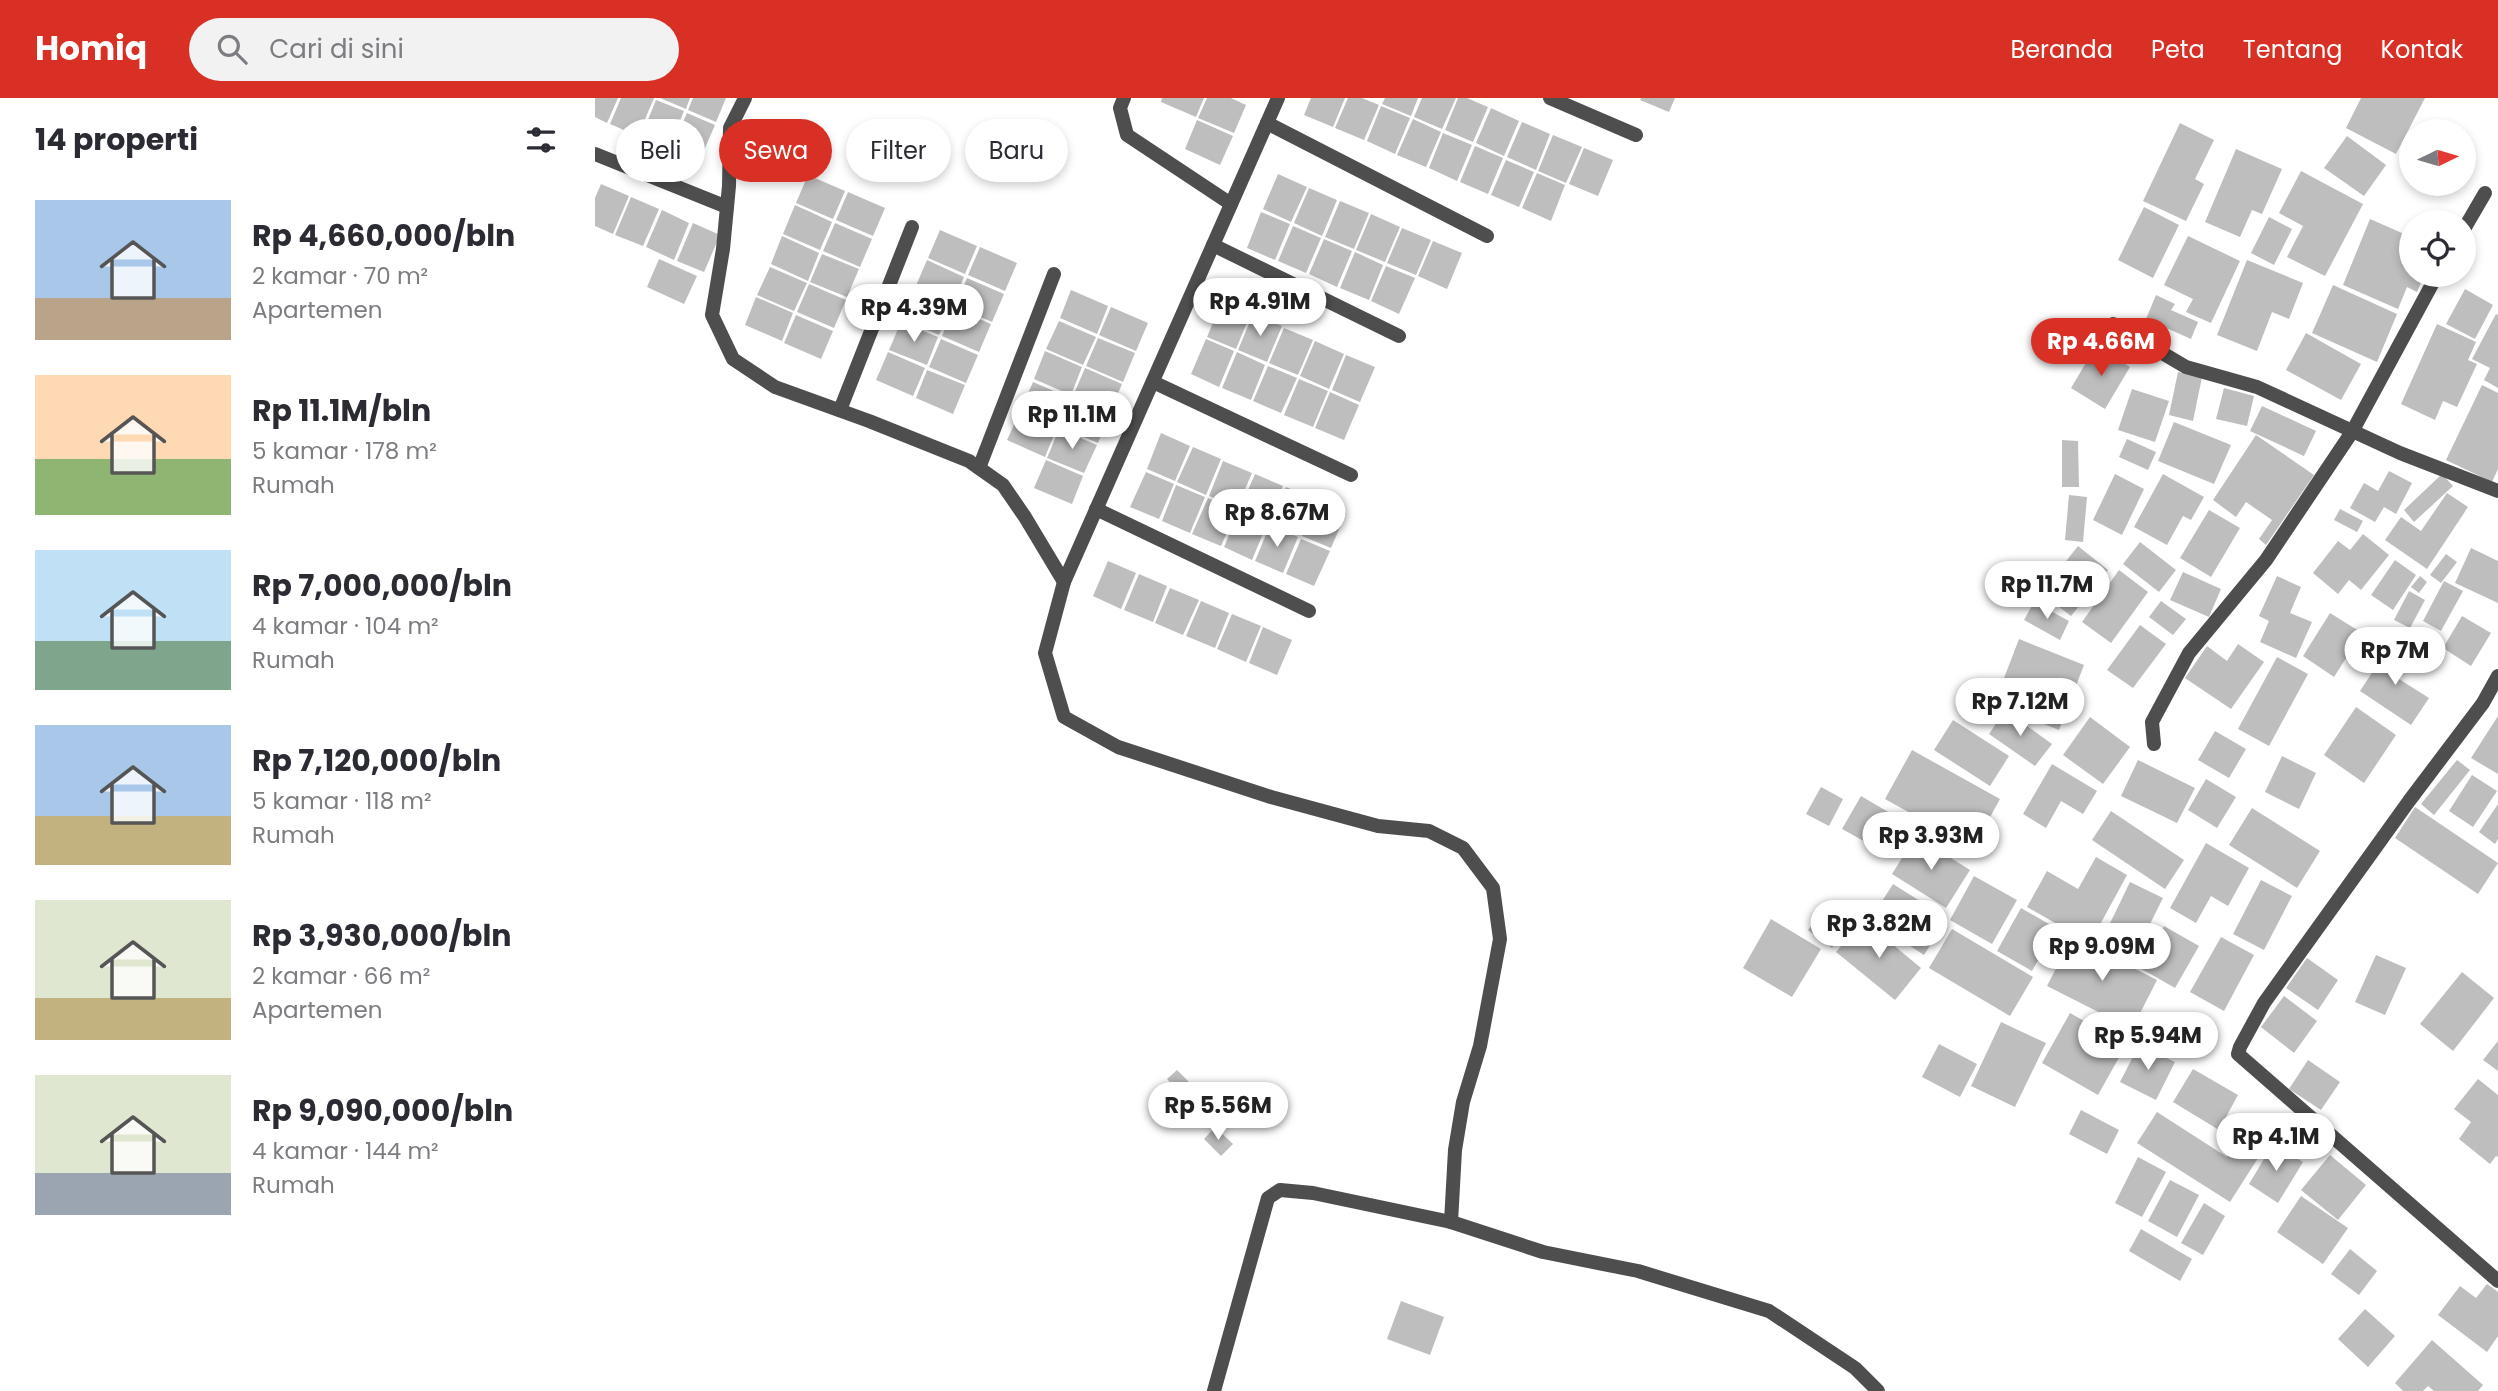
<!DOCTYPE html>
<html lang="id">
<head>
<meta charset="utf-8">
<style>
  :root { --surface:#fff; --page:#f2f2f3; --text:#2b2b33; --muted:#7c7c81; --accent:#d93025 }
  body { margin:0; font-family:Poppins,sans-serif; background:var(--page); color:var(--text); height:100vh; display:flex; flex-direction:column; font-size:26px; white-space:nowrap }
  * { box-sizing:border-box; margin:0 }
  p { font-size:23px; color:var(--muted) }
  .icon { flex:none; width:38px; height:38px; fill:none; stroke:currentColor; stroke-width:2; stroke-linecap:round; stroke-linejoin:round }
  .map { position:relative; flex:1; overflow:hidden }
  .drawer { display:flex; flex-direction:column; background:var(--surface); width:595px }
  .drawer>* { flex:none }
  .hud { position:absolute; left:21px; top:21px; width:665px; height:63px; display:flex; gap:14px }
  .needle { width:46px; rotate:85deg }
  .fabs { position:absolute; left:1804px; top:21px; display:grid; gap:14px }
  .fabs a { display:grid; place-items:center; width:77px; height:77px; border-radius:50%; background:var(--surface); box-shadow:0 4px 10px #0003; font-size:35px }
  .price { position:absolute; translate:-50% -60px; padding:0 16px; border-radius:24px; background:#fff; color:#222; font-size:23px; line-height:46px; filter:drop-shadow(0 2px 4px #0008) }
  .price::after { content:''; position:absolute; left:50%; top:42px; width:21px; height:16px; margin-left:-10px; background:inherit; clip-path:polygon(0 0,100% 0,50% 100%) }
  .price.current { background:var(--accent); color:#fff }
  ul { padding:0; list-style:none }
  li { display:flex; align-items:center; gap:21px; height:175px; padding:0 35px }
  li span { display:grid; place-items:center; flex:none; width:196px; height:140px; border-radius:0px; color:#555 }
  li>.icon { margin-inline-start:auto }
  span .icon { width:84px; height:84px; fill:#fffc; stroke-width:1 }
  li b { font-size:30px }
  h2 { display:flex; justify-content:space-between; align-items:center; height:84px; padding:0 35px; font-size:30px }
  .pill { padding:0 24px; border-radius:32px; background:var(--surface); box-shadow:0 4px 10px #0003; font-size:24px; line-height:63px }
  .pill.current { background:var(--accent); color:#fff }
  header { display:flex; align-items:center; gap:42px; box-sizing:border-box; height:98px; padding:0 35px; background:var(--accent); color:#fff }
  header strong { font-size:33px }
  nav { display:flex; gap:38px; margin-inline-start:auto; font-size:24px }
  .search { width:490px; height:63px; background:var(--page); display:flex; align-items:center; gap:18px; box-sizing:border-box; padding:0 24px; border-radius:38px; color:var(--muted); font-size:26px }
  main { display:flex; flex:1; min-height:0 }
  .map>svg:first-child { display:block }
  .building { fill:#bebebe }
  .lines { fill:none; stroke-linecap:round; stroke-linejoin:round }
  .street { stroke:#4e4e4e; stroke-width:14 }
</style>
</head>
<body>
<header>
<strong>Homiq</strong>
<div class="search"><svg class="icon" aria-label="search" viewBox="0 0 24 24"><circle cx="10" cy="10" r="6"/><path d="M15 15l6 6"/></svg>Cari di sini</div>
<nav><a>Beranda</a><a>Peta</a><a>Tentang</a><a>Kontak</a></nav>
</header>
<main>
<section class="drawer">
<h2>14 properti<svg class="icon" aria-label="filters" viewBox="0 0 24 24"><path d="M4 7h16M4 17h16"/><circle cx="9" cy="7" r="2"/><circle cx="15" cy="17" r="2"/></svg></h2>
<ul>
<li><span style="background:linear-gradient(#a9c7e8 70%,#b9a48a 0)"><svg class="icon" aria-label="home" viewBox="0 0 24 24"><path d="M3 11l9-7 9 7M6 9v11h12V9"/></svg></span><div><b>Rp 4,660,000/bln</b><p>2 kamar · 70 m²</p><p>Apartemen</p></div></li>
<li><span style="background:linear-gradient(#ffd9b3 60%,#8fb573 0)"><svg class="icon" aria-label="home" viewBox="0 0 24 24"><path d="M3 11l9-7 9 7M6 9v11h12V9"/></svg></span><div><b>Rp 11.1M/bln</b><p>5 kamar · 178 m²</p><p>Rumah</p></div></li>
<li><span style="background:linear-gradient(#bfe0f5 65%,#7fa58c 0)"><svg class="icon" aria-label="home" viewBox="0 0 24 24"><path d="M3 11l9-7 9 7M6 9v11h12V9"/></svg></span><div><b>Rp 7,000,000/bln</b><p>4 kamar · 104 m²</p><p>Rumah</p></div></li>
<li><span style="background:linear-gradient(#a9c7e8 65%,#c2b280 0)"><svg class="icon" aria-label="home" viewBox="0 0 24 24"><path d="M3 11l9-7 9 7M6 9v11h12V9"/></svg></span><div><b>Rp 7,120,000/bln</b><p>5 kamar · 118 m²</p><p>Rumah</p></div></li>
<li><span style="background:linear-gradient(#dfe7d0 70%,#c2b280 0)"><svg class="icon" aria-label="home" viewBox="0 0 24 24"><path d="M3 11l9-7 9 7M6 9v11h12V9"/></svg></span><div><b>Rp 3,930,000/bln</b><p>2 kamar · 66 m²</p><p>Apartemen</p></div></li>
<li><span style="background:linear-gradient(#dfe7d0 70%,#9aa5b1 0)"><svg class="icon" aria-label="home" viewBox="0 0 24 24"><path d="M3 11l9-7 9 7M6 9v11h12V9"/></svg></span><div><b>Rp 9,090,000/bln</b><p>4 kamar · 144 m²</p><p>Rumah</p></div></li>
</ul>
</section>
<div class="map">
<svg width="1903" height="1293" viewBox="0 0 1903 1293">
  <rect width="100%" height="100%" fill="#fff"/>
  <g class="building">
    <path d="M0,0H23L12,25L0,19Z"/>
    <path d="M26,0H59L43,38L15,26Z"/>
    <path d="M65,0H95L91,11Z"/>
    <path d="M98,0H131L121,24L93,12Z"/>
    <path d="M567,0H609L601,19L566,4Z"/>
    <path d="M612,0H636L651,7L639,35L603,20Z"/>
    <path d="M716,0H750L738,29L709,17Z"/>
    <path d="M753,0H767L784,7L769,42L740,30Z"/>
    <path d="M790,0H823L816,18L787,6Z"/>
    <path d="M827,0H861L847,31L819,19Z"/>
    <path d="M863,0H872L893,9L878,44L850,32Z"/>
    <path d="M1046,0H1080L1074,14L1045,2Z"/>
    <path d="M1766,0H1830L1801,56L1751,30Z"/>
    <path d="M61,2L89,13L73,51L46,39Z"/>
    <path d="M786,8L815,20L800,56L772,43Z"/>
    <path d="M896,10L924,23L909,58L881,45Z"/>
    <path d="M92,15L120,27L104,64L76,52Z"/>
    <path d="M818,21L846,34L831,69L802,57Z"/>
    <path d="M602,22L638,38L625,67L590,51Z"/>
    <path d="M927,24L955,36L941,72L912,59Z"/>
    <path d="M1585,25L1619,42L1600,81L1609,86L1591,123L1548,103Z"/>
    <path d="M848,35L877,47L862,83L834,70Z"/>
    <path d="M958,37L987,49L971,85L943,73Z"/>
    <path d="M1752,38L1791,67L1769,98L1729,70Z"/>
    <path d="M880,48L908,60L893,96L865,84Z"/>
    <path d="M989,50L1018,62L1003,98L974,86Z"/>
    <path d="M1641,51L1687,71L1667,116L1657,112L1645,139L1610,124Z"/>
    <path d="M911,62L939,74L924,109L896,97Z"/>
    <path d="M1706,73L1768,106L1730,178L1692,159L1708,128L1684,115Z"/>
    <path d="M942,75L970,87L956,123L927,110Z"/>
    <path d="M683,76L712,89L696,124L668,111Z"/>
    <path d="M213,77L250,93L238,121L201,105Z"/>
    <path d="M6,86L34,98L18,136L0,128V100Z"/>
    <path d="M714,90L742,102L727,138L699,125Z"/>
    <path d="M253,94L290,110L278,138L241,122Z"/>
    <path d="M36,99L64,111L48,148L20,137Z"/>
    <path d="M745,103L774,115L759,151L730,139Z"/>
    <path d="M200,107L237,124L225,152L188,136Z"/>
    <path d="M1549,109L1584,127L1558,180L1523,162Z"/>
    <path d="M67,112L94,125L79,162L51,149Z"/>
    <path d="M666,114L695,126L680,162L652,150Z"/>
    <path d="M776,116L805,129L790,164L761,152Z"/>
    <path d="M1674,119L1697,131L1679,167L1656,155Z"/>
    <path d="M1775,121L1816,139V177H1829L1822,194L1812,189L1803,211L1748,187Z"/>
    <path d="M98,125L125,137L109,174L82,163Z"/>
    <path d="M240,125L277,141L265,169L228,153Z"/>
    <path d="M698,128L726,140L711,175L683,163Z"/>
    <path d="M807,130L836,142L821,177L792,165Z"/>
    <path d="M345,132L382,148L370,176L333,160Z"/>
    <path d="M187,138L224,155L213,183L176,166Z"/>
    <path d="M1593,138L1645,163L1616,225L1591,214L1598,201L1569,187Z"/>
    <path d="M729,141L757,153L742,189L714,176Z"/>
    <path d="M838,143L867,155L852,191L823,178Z"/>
    <path d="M385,149L422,165L410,193L373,177Z"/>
    <path d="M760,154L788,167L774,202L745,190Z"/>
    <path d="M227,156L264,171L252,199L215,184Z"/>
    <path d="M64,161L102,178L89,206L52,189Z"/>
    <path d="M332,162L369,179L357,207L320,190Z"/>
    <path d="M1652,162L1708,185L1694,221L1677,214L1662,253L1622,237Z"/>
    <path d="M791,168L820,180L804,216L776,203Z"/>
    <path d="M175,169L212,185L199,213L162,197Z"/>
    <path d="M372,180L409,196L397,224L360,208Z"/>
    <path d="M214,186L251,202L239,230L202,214Z"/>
    <path d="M1738,187L1802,216L1782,264L1717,235Z"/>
    <path d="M1870,191L1898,207L1880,241L1851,226Z"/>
    <path d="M476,192L513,208L502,236L465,220Z"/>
    <path d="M319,193L356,209L344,237L307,221Z"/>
    <path d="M1561,197L1580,206L1576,212L1603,224L1596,241L1551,221Z"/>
    <path d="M161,199L198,215L187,243L150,227Z"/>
    <path d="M627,203L656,215L641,251L612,239Z"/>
    <path d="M516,209L553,225L541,253L504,237Z"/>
    <path d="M359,210L396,226L384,254L347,238Z"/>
    <path d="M658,216L687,228L672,264L643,252Z"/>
    <path d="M1901,216L1903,217V290L1889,282L1895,270L1877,261Z"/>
    <path d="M201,217L238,233L226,261L189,245Z"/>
    <path d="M464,223L501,239L488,267L451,251Z"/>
    <path d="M306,224L343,239L332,267L294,252Z"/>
    <path d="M1842,226L1881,244L1873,262L1882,266L1862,309L1848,303L1840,322L1806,306Z"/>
    <path d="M689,230L718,242L703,277L674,265Z"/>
    <path d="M1711,235L1766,266L1746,302L1691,272Z"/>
    <path d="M503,240L540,255L528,284L491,268Z"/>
    <path d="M346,241L383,257L371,285L334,269Z"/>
    <path d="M611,241L639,253L624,289L596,276Z"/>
    <path d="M720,243L749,256L734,291L705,278Z"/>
    <path d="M1501,248L1535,269L1510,311L1476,290Z"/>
    <path d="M450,253L487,269L476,297L439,281Z"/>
    <path d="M293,254L330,270L318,298L281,282Z"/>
    <path d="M642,254L670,267L656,302L627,290Z"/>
    <path d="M751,257L780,269L765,304L737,292Z"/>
    <path d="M673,268L702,280L686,315L658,303Z"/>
    <path d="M490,270L527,286L515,314L478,298Z"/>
    <path d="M332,272L370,287L358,316L321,300Z"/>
    <path d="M1583,274L1607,279L1598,323L1574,317Z"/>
    <path d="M704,281L733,293L718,329L689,317Z"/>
    <path d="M438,284L475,300L463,328L426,311Z"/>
    <path d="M1887,287L1903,295V371L1897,384L1851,362Z"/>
    <path d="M1629,290L1659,298L1652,328L1621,321Z"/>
    <path d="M1537,291L1574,303L1560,344L1523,332Z"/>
    <path d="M735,294L764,307L749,342L720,330Z"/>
    <path d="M477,301L514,317L503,345L465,329Z"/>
    <path d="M1667,308L1721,333L1709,358L1655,333Z"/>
    <path d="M425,314L462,330L450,359L412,342Z"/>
    <path d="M1579,324L1636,347L1619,386L1563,363Z"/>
    <path d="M464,331L502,347L489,375L452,360Z"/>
    <path d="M566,335L595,348L580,383L552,371Z"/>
    <path d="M1661,337L1719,377L1671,447L1664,441L1677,422L1651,404L1641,419L1618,402Z"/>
    <path d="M1532,341L1561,354L1553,372L1524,359Z"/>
    <path d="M1467,342L1483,343L1484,389H1467Z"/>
    <path d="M598,349L626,361L611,397L582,384Z"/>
    <path d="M451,362L488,378L477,406L439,390Z"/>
    <path d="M628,363L657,375L642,410L614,398Z"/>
    <path d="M1794,373L1817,385L1801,416L1789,409L1780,424L1755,410L1769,385L1783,393Z"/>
    <path d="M551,374L579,386L564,421L535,409Z"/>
    <path d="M660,376L688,388L673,423L645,411Z"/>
    <path d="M1520,376L1549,391L1527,437L1498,422Z"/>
    <path d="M1568,376L1609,399L1596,422L1588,418L1572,447L1539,429Z"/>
    <path d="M1847,376L1858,388L1819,424L1809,412Z"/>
    <path d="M581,387L610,399L595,435L567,423Z"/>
    <path d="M691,389L719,401L704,437L676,424Z"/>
    <path d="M1852,395L1873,409L1832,471L1790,442L1806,419L1826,433Z"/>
    <path d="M1474,397L1492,399L1488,444L1470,442Z"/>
    <path d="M613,400L641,413L626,448L597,436Z"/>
    <path d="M722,402L751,415L736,450L707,438Z"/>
    <path d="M1745,411L1768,423L1762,434L1739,422Z"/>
    <path d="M1614,412L1645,430L1616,479L1585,460Z"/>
    <path d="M644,414L672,426L657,462L629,449Z"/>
    <path d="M675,427L703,439L688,475L660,463Z"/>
    <path d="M1768,436L1794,457L1766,492L1754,482L1743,496L1718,475L1743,443L1755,452Z"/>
    <path d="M706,441L735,453L719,488L691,476Z"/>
    <path d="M1545,444L1581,472L1564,494L1528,466Z"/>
    <path d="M1483,448L1513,472L1476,518L1446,495Z"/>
    <path d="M1876,450L1903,463V505L1860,485Z"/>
    <path d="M1851,456L1862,464L1846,485L1835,477Z"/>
    <path d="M1800,462L1821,477L1798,512L1776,497Z"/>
    <path d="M513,463L541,475L526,511L498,498Z"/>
    <path d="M1524,472L1553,494L1516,545L1487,524Z"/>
    <path d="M1588,474L1626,491L1614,519L1575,502Z"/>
    <path d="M544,476L572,488L558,524L529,512Z"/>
    <path d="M1682,478L1706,489L1695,515L1717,524L1701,560L1665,544L1674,523L1664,518Z"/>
    <path d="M1825,478L1832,484L1824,495L1816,489Z"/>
    <path d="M1849,483L1868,493L1846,533L1828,523Z"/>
    <path d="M575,490L604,502L588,537L560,525Z"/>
    <path d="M1814,493L1830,502L1815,530L1799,522Z"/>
    <path d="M606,503L634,515L620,550L591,538Z"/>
    <path d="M1566,503L1591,521L1578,537L1554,519Z"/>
    <path d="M1439,504L1474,523L1465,542L1429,522Z"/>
    <path d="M1735,515L1767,535L1739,579L1708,558Z"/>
    <path d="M637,516L666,528L651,564L622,551Z"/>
    <path d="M1867,518L1896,535L1876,568L1848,550Z"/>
    <path d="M1545,527L1571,546L1538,590L1512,572Z"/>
    <path d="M668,529L697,542L682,577L654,565Z"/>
    <path d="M1424,541L1489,567L1464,632L1399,606Z"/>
    <path d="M1643,546L1669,564L1636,611L1590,580L1612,548L1632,563Z"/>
    <path d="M1796,546L1817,560L1804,581L1834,600L1816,627L1765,593Z"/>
    <path d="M1682,559L1713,576L1674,648L1643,631Z"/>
    <path d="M1761,609L1801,637L1769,685L1729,657Z"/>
    <path d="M1410,612L1457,646L1440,668L1394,636Z"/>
    <path d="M1903,618V676L1876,660Z"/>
    <path d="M1495,619L1535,649L1508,686L1468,657Z"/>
    <path d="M1358,622L1414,658L1395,688L1339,652Z"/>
    <path d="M1620,633L1651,651L1634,680L1603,662Z"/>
    <path d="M1317,652L1405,701L1378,750L1290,701Z"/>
    <path d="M1687,658L1721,675L1704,711L1670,694Z"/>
    <path d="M1543,662L1600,690L1582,725L1526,698Z"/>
    <path d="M1862,662L1875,672L1839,717L1826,706Z"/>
    <path d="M1457,666L1502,693L1488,716L1466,703L1451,730L1428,716Z"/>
    <path d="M1877,677L1902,693L1878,729L1854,713Z"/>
    <path d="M1611,681L1641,699L1622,730L1593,712Z"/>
    <path d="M1226,689L1248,701L1234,728L1211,716Z"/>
    <path d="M1266,698L1312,725L1294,757L1247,731Z"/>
    <path d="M1903,706V741L1900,746L1884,734Z"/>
    <path d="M1820,709L1903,765L1883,796L1800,740Z"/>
    <path d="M1657,710L1725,753L1702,790L1634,747Z"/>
    <path d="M1516,713L1589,762L1570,791L1497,742Z"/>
    <path d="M1321,738L1375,772L1351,810L1297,776Z"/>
    <path d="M1611,745L1654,770L1633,808L1616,798L1601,825L1575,810Z"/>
    <path d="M1501,759L1532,777L1495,845L1432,809L1452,773L1483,791Z"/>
    <path d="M1379,778L1422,802L1397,846L1355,822Z"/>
    <path d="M1666,782L1697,798L1669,852L1638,836Z"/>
    <path d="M1535,784L1568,800L1538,860L1506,844Z"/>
    <path d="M1298,786L1352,820L1329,857L1275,822Z"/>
    <path d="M1232,808L1255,826L1237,850L1213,832Z"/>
    <path d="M1426,810L1461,830L1437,873L1402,853Z"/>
    <path d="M1176,821L1226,851L1197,899L1148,870Z"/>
    <path d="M1268,822L1326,870L1300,902L1241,854Z"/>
    <path d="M1569,828L1604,848L1580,890L1545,870Z"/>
    <path d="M1357,831L1438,879L1415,918L1334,870Z"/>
    <path d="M1477,839L1562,882L1537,931L1452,888Z"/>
    <path d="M1626,839L1659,857L1629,913L1595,894Z"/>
    <path d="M1781,857L1811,870L1790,917L1760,904Z"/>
    <path d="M1712,860L1743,882L1723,912L1691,890Z"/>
    <path d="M1867,874L1899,900L1858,953L1825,926Z"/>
    <path d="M1689,898L1722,923L1699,955L1666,929Z"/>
    <path d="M1475,915L1531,947L1503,997L1447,965Z"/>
    <path d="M1406,924L1451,945L1420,1009L1376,988Z"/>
    <path d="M1903,943V973L1888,962Z"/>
    <path d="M1344,946L1382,966L1365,999L1327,979Z"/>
    <path d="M1544,947L1580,964L1561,1002L1525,984Z"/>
    <path d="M1713,962L1745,984L1726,1012L1694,991Z"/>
    <path d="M1598,971L1643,997L1624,1032L1578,1004Z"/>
    <path d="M582,972L598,988L587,998L572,981Z"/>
    <path d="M1883,981L1903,997V1059L1901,1058L1895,1066L1864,1041L1876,1024L1859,1011Z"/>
    <path d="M1486,1012L1524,1032L1512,1056L1474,1036Z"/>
    <path d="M1562,1014L1632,1059L1656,1021L1679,1035L1635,1104L1542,1045Z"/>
    <path d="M620,1029L638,1046L626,1058L609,1041Z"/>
    <path d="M1678,1046L1708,1064L1683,1105L1654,1086Z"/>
    <path d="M1735,1057L1771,1087L1743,1122L1706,1092Z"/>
    <path d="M1543,1059L1571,1074L1547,1119L1520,1105Z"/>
    <path d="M1575,1082L1604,1097L1582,1139L1553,1123Z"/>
    <path d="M1706,1098L1753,1130L1728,1166L1682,1134Z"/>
    <path d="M1609,1105L1630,1118L1608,1157L1586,1145Z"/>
    <path d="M1546,1131L1597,1161L1585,1183L1534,1153Z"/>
    <path d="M1755,1151L1782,1173L1764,1197L1736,1176Z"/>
    <path d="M1892,1186L1903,1194V1238L1892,1254L1843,1217L1865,1188L1881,1200Z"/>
    <path d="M806,1203L849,1219L835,1257L792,1241Z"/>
    <path d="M1770,1211L1800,1238L1773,1269L1743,1241Z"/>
    <path d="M1837,1242L1888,1287L1883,1293H1839L1833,1288L1828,1293H1808L1800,1285Z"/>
  </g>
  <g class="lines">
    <g class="street">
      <path d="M150,0L135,30L134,88L128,151L117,217L138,261L180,289L274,323L374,363L408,387L430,419L469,484"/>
      <path d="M529,0L525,10L532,37L636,106"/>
      <path d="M683,0L469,484L450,555L469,619L523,649L676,699L783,728L834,733L868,750L898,790L905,841L885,948L868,1004L860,1052L856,1124"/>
      <path d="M955,0L1041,37"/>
      <path d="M672,25L892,138"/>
      <path d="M0,56L132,109"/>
      <path d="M1869,131L1890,95"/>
      <path d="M618,147L804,238"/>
      <path d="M1518,226L1591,269L1662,289L1805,355L1903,393"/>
      <path d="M558,284L756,377"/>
      <path d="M245,312L317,129"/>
      <path d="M384,370L459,176"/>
      <path d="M501,411L714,513"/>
      <path d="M1903,578L1888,605L1814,703L1669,905L1645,949L1643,956L1903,1183"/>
      <path d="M1559,646L1557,624L1594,555L1671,462L1757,334L1842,177"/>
      <path d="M619,1293L673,1100L685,1092L718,1095L856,1124L948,1154L1043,1173L1174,1213L1260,1270L1283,1293"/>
    </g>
  </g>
</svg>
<div class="fabs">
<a><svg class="needle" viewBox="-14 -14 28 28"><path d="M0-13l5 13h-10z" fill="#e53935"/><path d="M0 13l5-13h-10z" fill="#7c7c81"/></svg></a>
<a><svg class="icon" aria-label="locate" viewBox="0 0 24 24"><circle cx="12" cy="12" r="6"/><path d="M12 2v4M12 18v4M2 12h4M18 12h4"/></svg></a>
</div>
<b class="price" style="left:665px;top:240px">Rp 4.91M</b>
<b class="price" style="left:319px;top:246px">Rp 4.39M</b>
<b class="price current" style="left:1506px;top:280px">Rp 4.66M</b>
<b class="price" style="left:477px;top:353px">Rp 11.1M</b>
<b class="price" style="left:682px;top:451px">Rp 8.67M</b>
<b class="price" style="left:1452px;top:523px">Rp 11.7M</b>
<b class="price" style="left:1800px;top:589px">Rp 7M</b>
<b class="price" style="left:1425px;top:640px">Rp 7.12M</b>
<b class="price" style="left:1336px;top:774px">Rp 3.93M</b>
<b class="price" style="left:1284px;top:862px">Rp 3.82M</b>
<b class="price" style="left:1507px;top:885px">Rp 9.09M</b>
<b class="price" style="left:1553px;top:974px">Rp 5.94M</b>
<b class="price" style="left:623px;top:1044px">Rp 5.56M</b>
<b class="price" style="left:1681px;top:1075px">Rp 4.1M</b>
<div class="hud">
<a class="pill">Beli</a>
<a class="pill current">Sewa</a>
<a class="pill">Filter</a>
<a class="pill">Baru</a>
</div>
</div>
</main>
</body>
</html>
